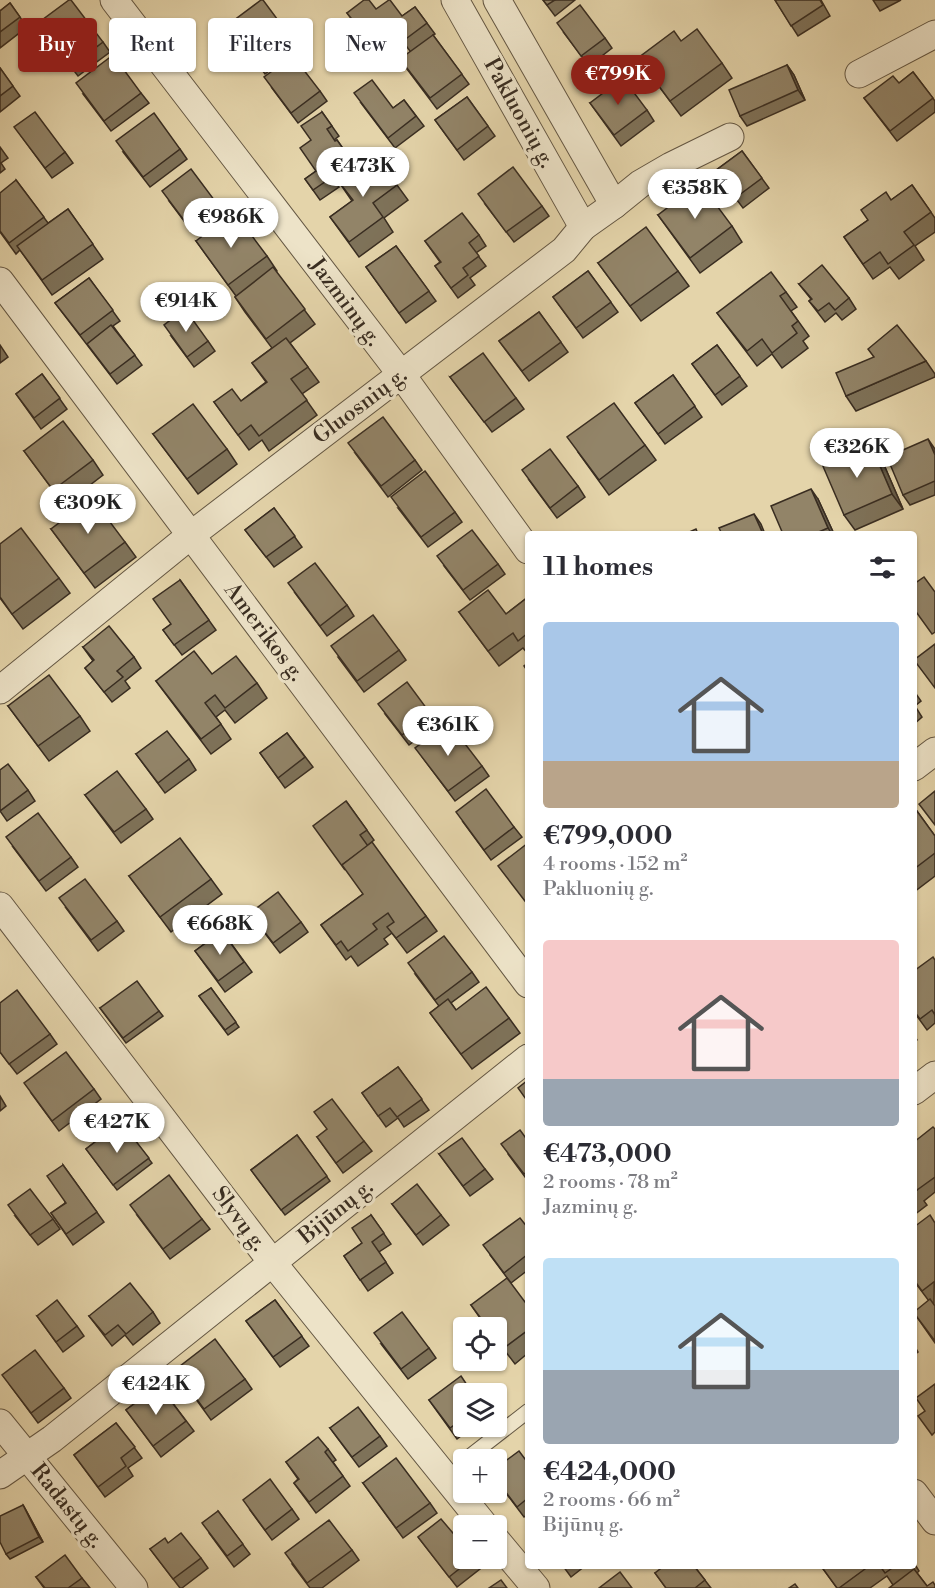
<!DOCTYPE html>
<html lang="en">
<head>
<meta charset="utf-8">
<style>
  :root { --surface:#fff; --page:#f7f7f7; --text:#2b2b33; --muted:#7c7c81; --accent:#8f2418 }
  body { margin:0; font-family:"Libre Bodoni",serif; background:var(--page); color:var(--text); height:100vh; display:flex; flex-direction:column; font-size:22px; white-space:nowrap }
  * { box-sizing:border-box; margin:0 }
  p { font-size:20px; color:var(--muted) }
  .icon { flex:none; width:33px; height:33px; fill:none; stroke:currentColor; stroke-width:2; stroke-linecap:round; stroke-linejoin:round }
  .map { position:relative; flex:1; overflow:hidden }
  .side { position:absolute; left:525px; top:531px; width:392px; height:1038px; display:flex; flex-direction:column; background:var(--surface); border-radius:6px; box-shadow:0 2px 4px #0004 }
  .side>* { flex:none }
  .banner { position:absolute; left:18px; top:18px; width:417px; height:54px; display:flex; gap:12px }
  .fabs { position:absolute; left:453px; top:1317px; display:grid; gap:12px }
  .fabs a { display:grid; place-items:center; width:54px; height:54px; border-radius:6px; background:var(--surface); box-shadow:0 2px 4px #0004; font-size:30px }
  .price { position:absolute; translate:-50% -51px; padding:0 14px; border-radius:21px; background:#fff; color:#222; font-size:20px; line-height:39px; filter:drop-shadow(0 2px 3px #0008) }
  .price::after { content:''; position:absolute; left:50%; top:36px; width:18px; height:14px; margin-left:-9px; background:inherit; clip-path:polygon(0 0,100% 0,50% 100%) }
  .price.on { background:var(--accent); color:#fff }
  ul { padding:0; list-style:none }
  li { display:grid; align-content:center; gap:12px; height:318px; padding:0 18px }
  li span { display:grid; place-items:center; height:186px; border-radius:6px; color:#555 }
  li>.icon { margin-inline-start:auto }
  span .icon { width:108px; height:108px; fill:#fffc; stroke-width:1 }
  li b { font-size:26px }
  h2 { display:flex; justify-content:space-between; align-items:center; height:72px; padding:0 18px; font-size:26px }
  .chip { padding:0 21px; border-radius:6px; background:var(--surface); box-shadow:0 2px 4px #0004; font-size:21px; line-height:54px }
  .chip.on { background:var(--accent); color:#fff }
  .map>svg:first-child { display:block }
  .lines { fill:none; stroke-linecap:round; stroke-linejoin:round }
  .service-casing { stroke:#645743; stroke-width:16 }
  .minor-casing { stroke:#645743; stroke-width:29 }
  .service { stroke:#ede3c8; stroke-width:14 }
  .minor { stroke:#ede3c8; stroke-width:27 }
  .wall { fill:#7e7259; stroke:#392d21; stroke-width:1.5 }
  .shaded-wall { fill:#665c49; stroke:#392d21; stroke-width:1.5 }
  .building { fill:#928468; stroke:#392d21; stroke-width:1.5 }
  .labels { text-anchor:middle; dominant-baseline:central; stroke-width:6; stroke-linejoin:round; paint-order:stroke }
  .street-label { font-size:22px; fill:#392d21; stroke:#ede3c8 }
</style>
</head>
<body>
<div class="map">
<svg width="935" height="1588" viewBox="0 0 935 1588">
  <rect width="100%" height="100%" fill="#e4d4aa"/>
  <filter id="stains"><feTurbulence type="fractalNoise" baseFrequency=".00333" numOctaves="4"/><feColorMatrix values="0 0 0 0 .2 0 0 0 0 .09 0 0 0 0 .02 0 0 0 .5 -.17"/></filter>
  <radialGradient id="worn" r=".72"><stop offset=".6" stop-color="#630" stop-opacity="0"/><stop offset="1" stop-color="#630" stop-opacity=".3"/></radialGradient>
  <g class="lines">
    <defs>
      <path id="service" d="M465,1460L528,1411"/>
      <g id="minor">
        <path d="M114,0L401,374L528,550"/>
        <path d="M455,0L583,227"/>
        <path d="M497,0L614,205"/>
        <path d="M859,74L935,34"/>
        <path d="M0,281L528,984"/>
        <path d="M0,690L191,535L564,250L583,227L614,205L640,184L671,166L730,137"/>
        <path d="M914,767L935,751"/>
        <path d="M0,906L272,1262L485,1526"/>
        <path d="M914,1091L935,1075"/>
        <path d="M0,1423L134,1588"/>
        <path d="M0,1475L52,1439L528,1058"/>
        <path d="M914,1493L935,1521"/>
        <path d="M496,1540L536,1588"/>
      </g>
    </defs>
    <use href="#service" class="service-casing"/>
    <use href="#minor" class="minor-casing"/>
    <use href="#service" class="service"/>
    <use href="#minor" class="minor"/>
  </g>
  <g class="wall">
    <path d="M543,0H575L555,16Z"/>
    <path d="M775,0H821L830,16L798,36Z"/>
    <path d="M873,0H901L880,11Z"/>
    <path d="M10,3L27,27L0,48V11Z"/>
    <path d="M415,7L435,34L433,35L469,84L437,109L407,69L410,51L407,47L391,59L371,33L366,38L347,13L376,9L402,16Z"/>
    <path d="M45,33L103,42L110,52L78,76Z"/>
    <path d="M564,33L605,38L612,48L589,66Z"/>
    <path d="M236,35L292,39L299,49L265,74Z"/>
    <path d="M681,41L722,63L732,78L681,116L638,58Z"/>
    <path d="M787,65L794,75L805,100L747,126L740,116Z"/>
    <path d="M0,68L20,96L0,112Z"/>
    <path d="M913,72L935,101V112L897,141L864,98L899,83Z"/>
    <path d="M272,88L320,91L327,101L298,123Z"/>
    <path d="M141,93L149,103L111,131L83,94Z"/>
    <path d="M467,97L495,136L464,160L435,120Z"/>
    <path d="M404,100L424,126L395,148L361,103L393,108Z"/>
    <path d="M590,103L647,110L654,121L621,146Z"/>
    <path d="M322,112L339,136L334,140L335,141L337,140L356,167L335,182L339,187L320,200L305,179L316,171Z"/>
    <path d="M22,137L65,152L73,163L52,178Z"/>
    <path d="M0,147L8,158L1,163L5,169L0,173Z"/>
    <path d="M180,149L187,159L150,187L123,152Z"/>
    <path d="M742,151L769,188L743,208L715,171Z"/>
    <path d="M16,180L48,223L68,209L103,259L52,295L20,250L16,254L0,232Z"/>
    <path d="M339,182L397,185L408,200L384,218L393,232L359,257L330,217L352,201Z"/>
    <path d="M912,185L935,218V232L915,246L924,260L899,279L890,267L873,279L844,237L868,220L891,200Z"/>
    <path d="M169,201H215L222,211L193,233Z"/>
    <path d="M485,204L542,206L549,216L514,242Z"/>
    <path d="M658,215L732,226L742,242L700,273Z"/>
    <path d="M479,235L486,246L476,253L486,266L470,278L475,285L458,298L435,266L440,262L425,241Z"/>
    <path d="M196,241L267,256L277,271L276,272L315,324L290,343L319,382L302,394L317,415L269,451L262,440L249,450L214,402L241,401L266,382L252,363L272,348L245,312L235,297L236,296Z"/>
    <path d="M396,246L436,301L406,323L366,267Z"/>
    <path d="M598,263L678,271L689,286L641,321Z"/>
    <path d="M588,271L618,312L583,338L553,297Z"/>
    <path d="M89,278L120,321L113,326L142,365L117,384L55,303Z"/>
    <path d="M799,284L849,298L856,309L842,320L836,313L825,322L809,301L811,299Z"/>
    <path d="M786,292L797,307L791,311L809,336L803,341L808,348L782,368L772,354L757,366L717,313Z"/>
    <path d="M539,312L568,352L529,381L499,341Z"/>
    <path d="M171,336L208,341L215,351L194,367Z"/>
    <path d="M0,345L8,357L0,363Z"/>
    <path d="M717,345L747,386L722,405L692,364Z"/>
    <path d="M926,361L935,374V377L856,411L846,396Z"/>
    <path d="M42,374L67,409L41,429L16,394Z"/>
    <path d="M673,375L702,417L665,444L635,403Z"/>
    <path d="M450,377L516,398L524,409L492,432Z"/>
    <path d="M153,434L227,449L237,464L198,494Z"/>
    <path d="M645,445L656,460L609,495L578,452Z"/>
    <path d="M935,449V495L910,505L903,495Z"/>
    <path d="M24,451L93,460L103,475L64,505Z"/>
    <path d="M355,453L415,460L422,470L388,497Z"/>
    <path d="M881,458L903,509L855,530L844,515Z"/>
    <path d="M529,480L578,486L585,497L557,518Z"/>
    <path d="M818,499L834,534H783Z"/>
    <path d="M274,508L302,547L274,567L245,530Z"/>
    <path d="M398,508L455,512L462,522L428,547Z"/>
    <path d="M51,529L125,542L136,557L95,588Z"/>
    <path d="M0,544L59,578L70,593L23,629L0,598Z"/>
    <path d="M498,564L505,574L470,600L444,566Z"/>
    <path d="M180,580L216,630L182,655L163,630L171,624Z"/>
    <path d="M295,593L347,605L354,616L327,636Z"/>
    <path d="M528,597V654L523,648L499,666L459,612L506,614Z"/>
    <path d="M83,647L134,657L141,668L125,681L130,688L112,702L85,668L93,661Z"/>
    <path d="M399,650L406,660L364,692L338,657Z"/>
    <path d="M212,674L257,683L267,698L235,723L225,710L216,717L231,739L211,754L156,681Z"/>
    <path d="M914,691L921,701L915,706L922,717L914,724Z"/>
    <path d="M8,706L80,716L90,731L49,761Z"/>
    <path d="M430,713L437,724L409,745L385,714Z"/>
    <path d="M287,733L313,767L285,788L260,753Z"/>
    <path d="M136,754L189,759L196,770L165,793Z"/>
    <path d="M423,758L482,766L489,776L455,801Z"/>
    <path d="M0,770L28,790L35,801L7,821L0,811Z"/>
    <path d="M85,795L146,809L153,819L121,843Z"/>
    <path d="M346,801L374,840L368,845L426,916L437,931L407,953L392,933L384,939L388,944L358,966L351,956L346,960L321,925L363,894Z"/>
    <path d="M914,807L935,836V876L914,892Z"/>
    <path d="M463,822L514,827L522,837L491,860Z"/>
    <path d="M13,847L71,857L78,867L46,891Z"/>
    <path d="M129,876L211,879L222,894L171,932Z"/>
    <path d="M66,908L117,921L124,931L98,951Z"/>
    <path d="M301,922L308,932L280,953L257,923Z"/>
    <path d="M222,931L252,972L225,992L195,951Z"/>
    <path d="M935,960V1023L927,1030L914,1012Z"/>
    <path d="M472,972L479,982L451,1003L456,1010L509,1018L520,1033L472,1069L430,1013L439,1006L415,974Z"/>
    <path d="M211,988L239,1027L228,1035L199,996Z"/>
    <path d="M100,1008L159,1011L163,1016L126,1043Z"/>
    <path d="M50,1034L57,1044L17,1074L0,1052Z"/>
    <path d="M914,1035L917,1040L914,1043Z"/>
    <path d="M398,1067L429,1110L404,1127L398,1118L386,1127L362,1093Z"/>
    <path d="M94,1089L101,1099L59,1131L31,1093Z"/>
    <path d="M0,1096L6,1106L0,1111Z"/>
    <path d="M121,1122L152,1163L117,1190L86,1149Z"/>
    <path d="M935,1129V1192L924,1201L927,1205L914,1215V1142Z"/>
    <path d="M297,1135L330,1181L285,1215L251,1170Z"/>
    <path d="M317,1137L364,1141L372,1151L343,1173Z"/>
    <path d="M528,1141V1181L508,1154Z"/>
    <path d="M439,1154L485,1169L493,1179L470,1196Z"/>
    <path d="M63,1165L104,1222L73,1245L51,1213L65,1203Z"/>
    <path d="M392,1204L441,1215L449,1225L423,1245Z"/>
    <path d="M137,1215L202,1219L210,1229L170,1259Z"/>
    <path d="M371,1215L391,1244L379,1252L393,1273L368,1291L344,1256L362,1243Z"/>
    <path d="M15,1216L53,1219L60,1229L38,1245Z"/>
    <path d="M935,1223L934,1305L935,1343L914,1313L929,1301L914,1281V1227Z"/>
    <path d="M528,1228V1270L511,1283L490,1255Z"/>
    <path d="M275,1300L309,1346L280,1367L246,1321Z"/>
    <path d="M471,1305L528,1306V1353L515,1364L496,1339V1328H487Z"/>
    <path d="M153,1312L160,1323L133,1345L125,1335L112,1346L89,1316Z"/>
    <path d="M37,1316L77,1326L84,1336L63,1352Z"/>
    <path d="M381,1344L429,1348L436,1358L408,1379Z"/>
    <path d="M914,1345L918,1352L914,1355Z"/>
    <path d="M245,1379L252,1389L211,1420L182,1380Z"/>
    <path d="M10,1385L64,1388L71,1398L38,1423Z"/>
    <path d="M159,1385L194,1431L161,1457L126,1410Z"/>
    <path d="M464,1394V1426H474L457,1439L429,1400Z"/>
    <path d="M116,1423L142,1458L128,1468L133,1476L105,1497L74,1455Z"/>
    <path d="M330,1428L380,1436L387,1446L359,1467Z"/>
    <path d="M328,1449L336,1460L333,1462L350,1486L316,1513L294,1483L298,1479L286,1462Z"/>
    <path d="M528,1463V1514L524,1517L496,1480Z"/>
    <path d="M363,1483L430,1503L437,1513L403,1538Z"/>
    <path d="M23,1505L43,1542L10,1559L6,1554Z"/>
    <path d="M292,1509L299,1519L272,1540L250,1510Z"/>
    <path d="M218,1511L250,1554L234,1567L209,1533Z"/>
    <path d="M418,1537L464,1558H480L485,1565L457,1587Z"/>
    <path d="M168,1543L201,1558L208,1568L182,1588H180L150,1549Z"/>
    <path d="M352,1550L359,1560L322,1588H310L292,1564Z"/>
    <path d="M914,1563L919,1571L917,1573L927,1586L935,1588L893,1585L887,1576L870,1588H837L821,1566H914Z"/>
    <path d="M563,1566H585L571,1577Z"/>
    <path d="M694,1566L711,1588H666L655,1573Z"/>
    <path d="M36,1577L82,1578L90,1588H44Z"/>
  </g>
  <g class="shaded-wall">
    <path d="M787,65L794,75L805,100L798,90Z"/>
    <path d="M928,439L935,449V455Z"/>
    <path d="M870,443L881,458L903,509L892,494Z"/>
    <path d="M811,489L818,499L834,534H832L828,528Z"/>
    <path d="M754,514L761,524L765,534H763Z"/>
    <path d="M23,1505L26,1510L43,1542L39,1537Z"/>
  </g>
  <g class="building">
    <path d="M69,0H71L103,42L71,66L38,23Z"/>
    <path d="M261,0H263L292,39L258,64L229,24Z"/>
    <path d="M364,0H369L376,9L389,0H390L402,16L415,7L427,23L403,41L400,37L384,49L364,23L358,27L347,13Z"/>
    <path d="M543,0H555L547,5Z"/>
    <path d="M775,0H820L823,5L791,26Z"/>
    <path d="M10,3L20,17L0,32V11Z"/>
    <path d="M580,5L605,38L581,56L557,23Z"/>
    <path d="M697,29L722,63L670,101L638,58L674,31L681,41Z"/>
    <path d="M433,35L462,74L430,98L400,59Z"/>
    <path d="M113,55L141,93L104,121L76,83Z"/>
    <path d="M293,56L320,91L291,113L264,77Z"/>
    <path d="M787,65L798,90L740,116L729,90Z"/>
    <path d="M0,68L13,86L0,96Z"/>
    <path d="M913,72L933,98L890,131L864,98L893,76L899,83Z"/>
    <path d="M623,78L647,110L614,135L590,103Z"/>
    <path d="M372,80L393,108L404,100L416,116L388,138L354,93Z"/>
    <path d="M467,97L488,126L457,150L435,120Z"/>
    <path d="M35,112L65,152L45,168L14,127Z"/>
    <path d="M322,112L332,126L327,129L335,141L337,140L349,157L328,171L332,177L313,190L305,179L316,171L300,148L311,140L301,126Z"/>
    <path d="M154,113L180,149L143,177L116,141Z"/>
    <path d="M742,151L762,178L735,198L715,171Z"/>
    <path d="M375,155L397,185L373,203L383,217L349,242L330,217L353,200L339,182Z"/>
    <path d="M513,167L542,206L506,232L478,194Z"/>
    <path d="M191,169L215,201L186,223L162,191Z"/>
    <path d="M16,180L44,217L9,243L0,231V193Z"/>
    <path d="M700,183L732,226L690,258L658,215Z"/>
    <path d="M912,185L931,212L904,232L914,245L888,264L880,252L863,264L844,237L868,220L861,210L886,192L891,200Z"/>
    <path d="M68,209L93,244L42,280L17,246Z"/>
    <path d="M234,212L267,256L228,285L196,241Z"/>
    <path d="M462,213L479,235L469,243L479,256L463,268L468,275L451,288L435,266L441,262L425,241Z"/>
    <path d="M646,227L678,271L630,306L598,263Z"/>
    <path d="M396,246L429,291L399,313L366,267Z"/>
    <path d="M822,265L849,298L835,310L829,303L818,311L809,301L812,299L799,284Z"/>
    <path d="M273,267L305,309L266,339L235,297Z"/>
    <path d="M588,271L611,302L576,328L553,297Z"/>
    <path d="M771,272L786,292L780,296L798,321L792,326L797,333L772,353L762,339L747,351L717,313Z"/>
    <path d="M89,278L113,310L80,335L55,303Z"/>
    <path d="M185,309L208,341L187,357L164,325Z"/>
    <path d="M539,312L561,342L522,371L499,341Z"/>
    <path d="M111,325L135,355L110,374L87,344Z"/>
    <path d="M897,325L926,361L846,396L836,373L874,357L868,349Z"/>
    <path d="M286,338L308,367L291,379L307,400L259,436L251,425L238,435L214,402L232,389L241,401L267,382L252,363Z"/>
    <path d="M717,345L740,376L715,395L692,364Z"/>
    <path d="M483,353L516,398L484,422L450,377Z"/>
    <path d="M42,374L60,398L34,418L16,394Z"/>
    <path d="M673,375L695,406L658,434L635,403Z"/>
    <path d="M614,403L645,445L599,480L567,437Z"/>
    <path d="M193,404L227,449L187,479L153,434Z"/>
    <path d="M383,417L415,460L381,486L348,443Z"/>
    <path d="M63,421L93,460L53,490L24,451Z"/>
    <path d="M928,439L935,455V481L903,495L887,457Z"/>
    <path d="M870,443L892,494L844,515L822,464Z"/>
    <path d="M550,449L578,486L550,508L522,470Z"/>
    <path d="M425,471L455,512L421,537L391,497Z"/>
    <path d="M811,489L828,528L814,534H783L771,506Z"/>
    <path d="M92,498L125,542L84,573L51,529Z"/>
    <path d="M274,508L295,536L266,557L245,530Z"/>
    <path d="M754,514L763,534H722L719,528Z"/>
    <path d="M21,528L59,578L12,614L0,597V544Z"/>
    <path d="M696,529L698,534H685Z"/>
    <path d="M472,530L498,564L463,590L437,556Z"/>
    <path d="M315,563L347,605L320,626L288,583Z"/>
    <path d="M924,577L935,592V632L932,634L914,609V584Z"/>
    <path d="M180,580L209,620L174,645L163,630L171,624L153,599Z"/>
    <path d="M488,590L506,614L528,597V633L518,641L513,633L488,651L459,612Z"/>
    <path d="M373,615L399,650L357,681L331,646Z"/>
    <path d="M109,626L134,657L117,671L123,677L104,692L85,668L94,660L83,647Z"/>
    <path d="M935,644V688L914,660Z"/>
    <path d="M194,651L212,674L236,656L257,683L225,708L215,695L205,703L221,724L201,739L156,681Z"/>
    <path d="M528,663V672L524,666Z"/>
    <path d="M49,675L80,716L38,746L8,706Z"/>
    <path d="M407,682L430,713L402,735L378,704Z"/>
    <path d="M449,723L482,766L448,791L415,748Z"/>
    <path d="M167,731L189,759L158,783L136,754Z"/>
    <path d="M287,733L305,757L278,778L260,753Z"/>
    <path d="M8,764L28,790L0,811V770Z"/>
    <path d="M117,771L146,809L114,832L85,795Z"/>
    <path d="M486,789L514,827L484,850L456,812Z"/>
    <path d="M935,791V825L919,804Z"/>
    <path d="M346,801L367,830L360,835L368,846L342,865L345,870L313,826Z"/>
    <path d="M914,807L935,836V853L914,869Z"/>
    <path d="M38,813L71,857L39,881L6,837Z"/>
    <path d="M180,838L211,879L160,917L129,876Z"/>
    <path d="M372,842L426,916L396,938L387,927L394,922L388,913L373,924L377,929L348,951L341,941L336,945L321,925L363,894L342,865Z"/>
    <path d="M528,843V905L498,866Z"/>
    <path d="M85,879L117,921L91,940L59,898Z"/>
    <path d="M278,892L301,922L273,943L250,913Z"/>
    <path d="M222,931L244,962L218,981L195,951Z"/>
    <path d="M444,936L472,972L435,1000L408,963Z"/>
    <path d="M933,957L935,960V1015L932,1010L920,1019L914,1011V971Z"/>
    <path d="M137,981L159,1011L123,1038L100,1008Z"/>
    <path d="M486,987L509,1018L461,1054L430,1013L448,999L456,1010Z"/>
    <path d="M211,988L236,1022L225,1030L199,996Z"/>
    <path d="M17,990L50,1034L9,1064L0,1052V1003Z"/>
    <path d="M66,1052L94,1089L52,1121L24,1083Z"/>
    <path d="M398,1067L422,1099L397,1117L390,1108L378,1116L362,1093Z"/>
    <path d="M528,1080V1102L518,1088Z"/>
    <path d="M332,1099L364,1141L336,1163L317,1137L327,1129L314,1112Z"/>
    <path d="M121,1122L149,1158L113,1185L86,1149Z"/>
    <path d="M933,1127L935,1129V1177L917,1190L914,1185V1142Z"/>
    <path d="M520,1130L528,1141V1171L524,1174L501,1144Z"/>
    <path d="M297,1135L327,1176L281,1210L251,1170Z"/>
    <path d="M462,1138L485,1169L463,1186L439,1154Z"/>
    <path d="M63,1165L97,1212L66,1234L51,1213L66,1203L47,1176Z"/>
    <path d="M169,1175L202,1219L163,1249L130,1205Z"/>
    <path d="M417,1184L441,1215L416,1235L392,1204Z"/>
    <path d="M914,1185L917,1190L914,1192Z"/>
    <path d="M30,1189L53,1219L30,1235L8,1205Z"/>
    <path d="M371,1215L384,1233L372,1242L386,1262L360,1280L344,1256L362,1243L352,1228Z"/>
    <path d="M930,1215L935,1223V1281L922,1291L914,1280V1227Z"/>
    <path d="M520,1218L528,1228V1254L504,1273L483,1245Z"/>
    <path d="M507,1278L528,1306V1330L504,1348L496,1338V1328H488L471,1305Z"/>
    <path d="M130,1283L153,1312L126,1334L118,1325L105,1335L89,1316Z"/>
    <path d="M930,1299L935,1306V1341L914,1313V1312Z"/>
    <path d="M57,1300L77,1326L56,1342L37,1316Z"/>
    <path d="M275,1300L302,1336L273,1357L246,1321Z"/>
    <path d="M402,1312L429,1348L401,1369L374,1333Z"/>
    <path d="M215,1339L245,1379L204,1409L175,1370Z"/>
    <path d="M35,1350L64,1388L31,1413L2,1375Z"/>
    <path d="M461,1376L473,1394H464V1418L450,1428L429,1400Z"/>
    <path d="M935,1384V1432L932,1435L918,1416L925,1411L916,1398Z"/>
    <path d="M159,1385L186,1421L153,1446L126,1410Z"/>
    <path d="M358,1407L380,1436L352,1457L330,1428Z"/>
    <path d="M116,1423L135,1447L121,1458L126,1466L98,1487L74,1455Z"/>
    <path d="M318,1437L328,1449L325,1452L343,1476L309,1502L294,1483L299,1479L286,1462Z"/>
    <path d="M519,1451L528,1463V1498L517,1507L496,1479V1468Z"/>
    <path d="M396,1458L430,1503L396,1528L363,1483Z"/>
    <path d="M270,1479L292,1509L265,1530L243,1500Z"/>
    <path d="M23,1505L39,1537L6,1554L0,1542V1516Z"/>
    <path d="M218,1511L243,1544L227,1556L202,1523Z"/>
    <path d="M441,1519L458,1539L462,1536L464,1537V1558H473L449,1577L418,1537Z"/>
    <path d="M329,1520L352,1550L307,1583L285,1553Z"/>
    <path d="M181,1533L201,1558L173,1579L150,1549L165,1538L168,1543Z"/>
    <path d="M65,1555L82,1578L68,1588H45L36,1577Z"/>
    <path d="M664,1566H694L705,1580L695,1588H666L655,1573Z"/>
    <path d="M821,1566H869L839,1588H837Z"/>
    <path d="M880,1566H895L885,1573Z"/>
    <path d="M914,1569L927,1586L933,1582L935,1585V1588H889Z"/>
    <path d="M620,1572L632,1588H599Z"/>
    <path d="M501,1580L507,1588H489Z"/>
    <path d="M795,1584L798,1588H789Z"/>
  </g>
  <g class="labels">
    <g class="street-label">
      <text transform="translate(519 113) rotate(61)">Pakluonių g.</text>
      <text transform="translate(345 302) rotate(53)">Jazminų g.</text>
      <text transform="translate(360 406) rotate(-37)">Gluosnių g.</text>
      <text transform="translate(264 632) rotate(53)">Amerikos g.</text>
      <text transform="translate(336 1212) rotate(-39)">Bijūnų g.</text>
      <text transform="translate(239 1219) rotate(53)">Slyvų g.</text>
      <text transform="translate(67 1506) rotate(51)">Radastų g.</text>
    </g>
  </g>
  <rect width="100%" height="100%" filter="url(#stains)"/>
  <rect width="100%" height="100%" fill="url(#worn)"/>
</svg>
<div class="fabs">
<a><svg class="icon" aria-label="locate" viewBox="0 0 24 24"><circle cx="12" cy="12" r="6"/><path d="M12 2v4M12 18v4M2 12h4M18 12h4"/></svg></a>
<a><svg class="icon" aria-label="layers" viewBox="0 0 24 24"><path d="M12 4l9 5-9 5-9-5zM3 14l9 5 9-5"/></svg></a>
<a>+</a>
<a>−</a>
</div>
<b class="price on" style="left:618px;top:106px">€799K</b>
<b class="price" style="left:363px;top:198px">€473K</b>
<b class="price" style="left:695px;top:220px">€358K</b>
<b class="price" style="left:231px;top:249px">€986K</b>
<b class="price" style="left:186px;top:333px">€914K</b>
<b class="price" style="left:857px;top:479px">€326K</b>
<b class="price" style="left:88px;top:535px">€309K</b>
<b class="price" style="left:448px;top:757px">€361K</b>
<b class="price" style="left:220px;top:956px">€668K</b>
<b class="price" style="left:117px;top:1154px">€427K</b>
<b class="price" style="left:156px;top:1416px">€424K</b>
<div class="banner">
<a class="chip on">Buy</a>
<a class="chip">Rent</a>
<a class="chip">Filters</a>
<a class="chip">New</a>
</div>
<section class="side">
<h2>11 homes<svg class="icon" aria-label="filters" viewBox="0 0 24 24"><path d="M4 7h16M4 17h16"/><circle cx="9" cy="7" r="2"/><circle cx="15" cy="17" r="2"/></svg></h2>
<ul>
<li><span style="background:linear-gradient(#a9c7e8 75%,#b9a48a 0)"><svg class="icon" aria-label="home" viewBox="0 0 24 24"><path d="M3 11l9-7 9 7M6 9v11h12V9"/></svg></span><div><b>€799,000</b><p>4 rooms · 152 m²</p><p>Pakluonių g.</p></div></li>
<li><span style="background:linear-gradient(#f6c9c9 75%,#9aa5b1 0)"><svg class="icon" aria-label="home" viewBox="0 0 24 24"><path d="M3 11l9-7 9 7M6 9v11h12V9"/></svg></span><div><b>€473,000</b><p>2 rooms · 78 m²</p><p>Jazminų g.</p></div></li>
<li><span style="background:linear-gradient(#bfe0f5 60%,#9aa5b1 0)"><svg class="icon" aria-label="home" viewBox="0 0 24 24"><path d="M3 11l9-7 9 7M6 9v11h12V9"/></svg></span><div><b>€424,000</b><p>2 rooms · 66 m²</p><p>Bijūnų g.</p></div></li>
</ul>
</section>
</div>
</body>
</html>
